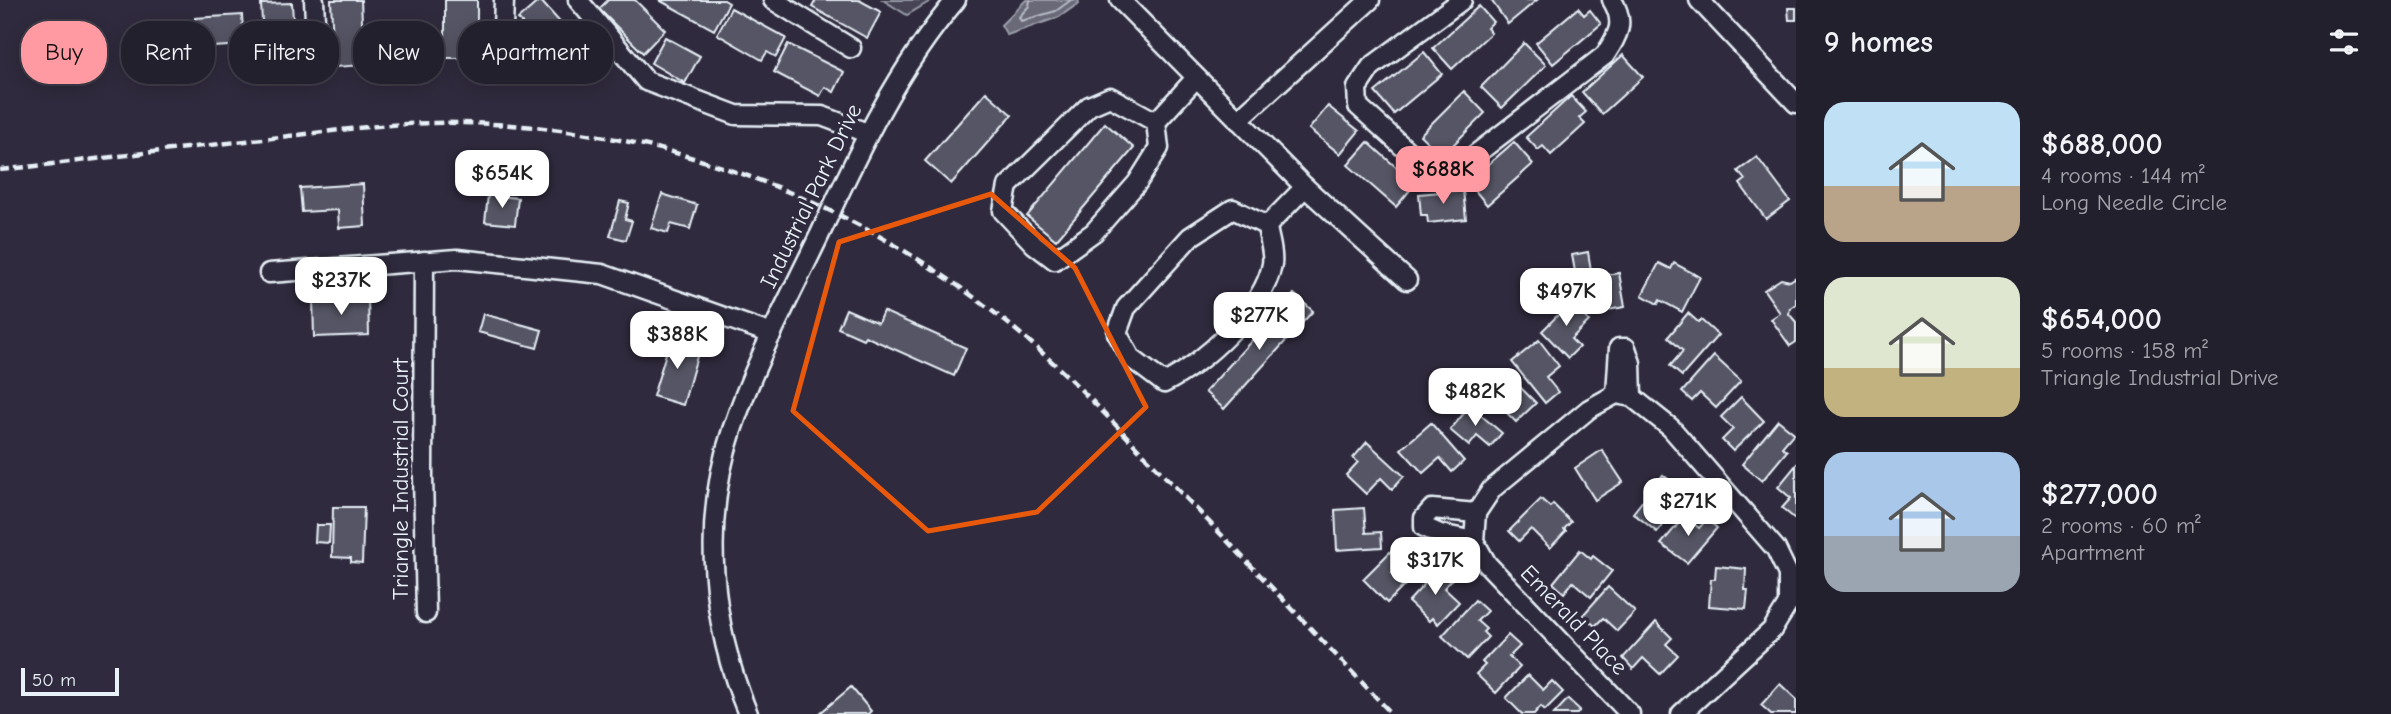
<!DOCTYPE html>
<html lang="en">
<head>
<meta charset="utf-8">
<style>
  :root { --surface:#23202e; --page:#2f2d3a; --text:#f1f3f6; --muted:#a3a3aa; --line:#403e4a; --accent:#ff9aa2 }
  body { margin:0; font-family:"Comic Neue",sans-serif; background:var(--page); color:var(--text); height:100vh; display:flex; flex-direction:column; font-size:26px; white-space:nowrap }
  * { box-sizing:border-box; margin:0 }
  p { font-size:23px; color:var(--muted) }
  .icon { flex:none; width:38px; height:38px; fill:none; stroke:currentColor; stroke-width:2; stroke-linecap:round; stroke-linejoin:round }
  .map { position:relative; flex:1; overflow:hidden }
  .side { display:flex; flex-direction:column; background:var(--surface); width:595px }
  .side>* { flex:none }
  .hud { position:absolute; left:21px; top:21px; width:665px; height:63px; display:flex; gap:14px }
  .scale { position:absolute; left:21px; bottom:18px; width:98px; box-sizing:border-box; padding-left:7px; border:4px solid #e8f1f8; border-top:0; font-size:19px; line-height:24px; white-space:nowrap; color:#e8f1f8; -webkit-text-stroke:5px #2f2a3d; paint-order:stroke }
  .price { position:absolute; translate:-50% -60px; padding:0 16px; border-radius:14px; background:#fff; color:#222; font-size:23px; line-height:46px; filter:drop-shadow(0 2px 4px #0008) }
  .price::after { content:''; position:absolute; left:50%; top:42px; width:21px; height:16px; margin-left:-10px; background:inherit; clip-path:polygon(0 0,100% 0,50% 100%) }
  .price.active { background:var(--accent); color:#111 }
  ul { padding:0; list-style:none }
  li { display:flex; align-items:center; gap:21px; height:175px; padding:0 28px }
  li span { display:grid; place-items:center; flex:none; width:196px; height:140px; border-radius:21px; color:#555 }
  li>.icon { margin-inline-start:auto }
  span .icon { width:84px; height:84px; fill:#fffc; stroke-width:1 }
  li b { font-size:30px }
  h2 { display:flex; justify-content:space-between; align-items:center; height:84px; padding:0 28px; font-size:30px }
  .pill { padding:0 24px; border-radius:28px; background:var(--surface); box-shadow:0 4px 18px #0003,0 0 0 2px var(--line); font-size:24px; line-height:63px }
  .pill.active { background:var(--accent); color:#111 }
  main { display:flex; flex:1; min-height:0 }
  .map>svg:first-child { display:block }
  .green { fill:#464455; stroke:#979aa6; stroke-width:2 }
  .water { fill:#696978; stroke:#9c9fab; stroke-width:2 }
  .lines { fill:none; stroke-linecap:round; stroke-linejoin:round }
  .shore { stroke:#b5bbc5; stroke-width:2 }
  .building { fill:#575565; stroke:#e8f1f8; stroke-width:2 }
  .minor-casing { stroke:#e8f1f8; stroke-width:23 }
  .minor { stroke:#2f2a3d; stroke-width:18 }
  .rail { stroke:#e8f1f8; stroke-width:4.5; stroke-dasharray:10 5; stroke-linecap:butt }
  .marked { fill:none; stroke:#e8590c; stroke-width:5; stroke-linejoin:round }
  .labels { text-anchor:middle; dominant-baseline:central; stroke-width:7; stroke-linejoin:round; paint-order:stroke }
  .street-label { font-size:23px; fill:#e8f1f8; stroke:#2f2a3d }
</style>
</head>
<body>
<main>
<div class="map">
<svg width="1796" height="714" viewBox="0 0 1796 714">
  <rect width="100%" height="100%" fill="#2f2a3d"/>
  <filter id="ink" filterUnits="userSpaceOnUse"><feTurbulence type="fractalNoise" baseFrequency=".0143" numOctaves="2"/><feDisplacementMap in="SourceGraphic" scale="14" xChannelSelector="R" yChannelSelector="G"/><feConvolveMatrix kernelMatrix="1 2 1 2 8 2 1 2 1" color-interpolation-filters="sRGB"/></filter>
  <g filter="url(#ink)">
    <path class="green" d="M883,0H932L907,15Z"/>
    <path class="water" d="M1026,0H1078L1079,3L1059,17L1007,35L1001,25Z"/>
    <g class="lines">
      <path class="shore" d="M1030,0L1029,6L1019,17L1021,21L1056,11L1071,0"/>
    </g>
    <g class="building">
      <path d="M331,0H361L364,65L334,67Z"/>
      <rect x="445" y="0" width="32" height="58"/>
      <path d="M540,0L592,58L578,71L573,66L566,72L518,19Z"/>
      <path d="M608,0H635L665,30L643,53L599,9Z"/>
      <path d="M659,0H724L729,3L714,30Z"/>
      <path d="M816,0H859L881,12L867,38L812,7Z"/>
      <path d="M1491,0H1537L1508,24Z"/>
      <path d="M292,3L296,73L265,75L261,4Z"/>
      <path d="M1479,6L1493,22L1487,28L1491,33L1452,69L1433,48Z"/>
      <path d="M731,8L786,38L776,57L767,52L762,60L717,34Z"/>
      <path d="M1578,8L1584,15L1590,10L1601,24L1553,64L1536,43Z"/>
      <path d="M1788,8H1796V20H1789Z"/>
      <path d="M242,15L244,45L197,48L195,18Z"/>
      <path d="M665,37L700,56L685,83L651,63Z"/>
      <path d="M1524,43L1546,65L1502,108L1481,87Z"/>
      <path d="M788,44L844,72L834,92L825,87L820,96L774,72Z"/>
      <path d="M1424,52L1442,74L1394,114L1375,92Z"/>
      <path d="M1623,55L1643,77L1602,114L1582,92Z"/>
      <path d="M1464,91L1485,113L1442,156L1420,135Z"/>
      <path d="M986,92L1012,115L951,184L925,161Z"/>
      <path d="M1571,96L1586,112L1579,118L1585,124L1551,155L1543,146L1538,150L1526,137Z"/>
      <path d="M1328,106L1359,131L1340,154L1309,129Z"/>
      <path d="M1105,123L1134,148L1056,240L1027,216Z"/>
      <path d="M1368,142L1415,184L1396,207L1348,165Z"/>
      <path d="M1514,142L1533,164L1487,205L1468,182Z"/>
      <path d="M1757,157L1790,201L1766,219L1740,184L1745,180L1738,171Z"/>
      <path d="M363,184L365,226L339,228L338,210L302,212L300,188Z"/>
      <path d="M1463,190L1466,219L1428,223L1427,215H1421L1419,194Z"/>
      <path d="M662,194L697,205L690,229L671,224L668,233L651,228Z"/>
      <path d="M488,195L518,198L515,225L485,222Z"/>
      <path d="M620,201L629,203L625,219L632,221L626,240L610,236Z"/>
      <path d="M1588,252L1592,277L1619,273L1625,307L1590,313L1584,275L1576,277L1572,255Z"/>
      <path d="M1659,263L1671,269L1674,263L1700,277L1682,312L1660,300L1658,304L1642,295Z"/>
      <path d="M1796,277V304L1790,308L1789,314L1796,322V342L1790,346L1771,319L1780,313L1764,290L1781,279L1790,281Z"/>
      <path d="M1294,294L1313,311L1224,409L1205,392Z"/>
      <path d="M1565,297L1589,321L1571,339L1579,347L1568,358L1542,331L1562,311L1557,305Z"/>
      <path d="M368,298L369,335L314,337L313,299Z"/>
      <path d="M846,309L878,323L883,311L966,348L954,376L865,336L863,339L838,328Z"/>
      <path d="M1688,313L1698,322L1701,320L1718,335L1682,376L1670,366L1683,351L1668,337Z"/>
      <path d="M483,314L542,330L537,348L478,332Z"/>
      <path d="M671,337L700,346L683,405L653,396Z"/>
      <path d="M1539,340L1559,366L1546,377L1558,392L1545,403L1512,362Z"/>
      <path d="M1714,356L1741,381L1716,408L1700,393L1692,401L1682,392Z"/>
      <path d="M1508,375L1536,403L1516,422L1493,399L1504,388L1500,383Z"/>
      <path d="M1741,397L1764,421L1733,451L1722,440L1733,429L1721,417Z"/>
      <path d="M1470,406L1502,433L1490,447L1477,436L1469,446L1450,430Z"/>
      <path d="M1778,420L1794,433L1782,447L1787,451L1762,481L1742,464Z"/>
      <path d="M1431,423L1464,461L1452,472L1440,458L1423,473L1401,449Z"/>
      <path d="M1367,442L1404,476L1392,489L1381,478L1366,494L1346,475L1358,462L1353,458Z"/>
      <path d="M1602,450L1623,482L1595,500L1575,468Z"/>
      <path d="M1796,465V518L1795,519L1782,508L1791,498L1778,487Z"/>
      <path d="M1663,475L1677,486L1666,499L1677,508L1657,532L1633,513Z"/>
      <path d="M1541,499L1550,507L1553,504L1571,522L1564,529L1566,531L1550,548L1531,529L1519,541L1509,531Z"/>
      <path d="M333,507H364L362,563L351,562V558L332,557Z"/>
      <path d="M1364,508L1366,533L1381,532L1382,547L1337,550L1335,510Z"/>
      <path d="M1685,516L1699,528L1707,519L1717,528L1687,563L1661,544Z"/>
      <path d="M316,525H330L329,543L315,542Z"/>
      <path d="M1393,549L1405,561L1392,573L1405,585L1387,603L1363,579Z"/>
      <path d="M1580,550L1591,559L1593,556L1612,571L1591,597L1573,582L1564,593L1553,583Z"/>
      <path d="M1442,565L1454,577L1444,588L1459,602L1438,624L1432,618L1429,621L1408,602Z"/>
      <path d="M1716,566L1746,569L1745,590H1748L1746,609L1709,606L1711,579H1715Z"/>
      <path d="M1608,587L1635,612L1617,631L1603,618L1595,626L1583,615Z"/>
      <path d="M1475,600L1487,611L1477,621L1486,629L1483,632L1488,637L1467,659L1442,636Z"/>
      <path d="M1656,622L1672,638L1666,644L1678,655L1660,674L1643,658L1633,669L1623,658Z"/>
      <path d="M1508,635L1520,646L1509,657L1520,667L1496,693L1476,674L1485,665L1482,662Z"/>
      <path d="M1528,675L1543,690L1552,681L1563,692L1545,710L1541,706L1534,714H1522L1506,698Z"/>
      <path d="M1780,684L1796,699V714H1771L1761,705Z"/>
      <path d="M851,687L871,711L868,714H819Z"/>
      <path d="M1568,699L1580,710L1577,714H1554Z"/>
    </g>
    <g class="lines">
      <defs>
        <g id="minor">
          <path d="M314,0L317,60"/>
          <path d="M578,0L646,81L736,115L822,116L867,133"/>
          <path d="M773,0L851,48"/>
          <path d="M1120,0L1305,187L1407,280"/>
          <path d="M1462,0L1371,67L1357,88L1358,106L1434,175L1450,174L1605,55C1618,35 1626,23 1612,0"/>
          <path d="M1699,0L1796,103"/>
          <path d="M502,57L504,0"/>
          <path d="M1238,120L1370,0"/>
          <path d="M1156,122L1159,148L1137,183L1094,232L1055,260L1034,244L1003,211L1008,186L1089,106L1110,97L1156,122L1196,78"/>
          <path d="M1267,226L1233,209L1190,237L1126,308L1117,333L1131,358L1164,383C1202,365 1265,307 1272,264C1274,252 1268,237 1267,226L1305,187"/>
          <path d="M424,261L423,476L426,613"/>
          <path d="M269,273L457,259L602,274L772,334"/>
          <path d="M1616,394L1619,348H1626L1631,363L1632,397"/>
          <path d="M1474,541L1440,534L1424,527V518L1432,509L1476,513"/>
          <path d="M748,714C711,625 701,522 732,430C755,361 790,297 821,232C859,150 897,69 956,0"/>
          <path d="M1630,714L1487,564L1474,541L1476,513L1492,489L1589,409L1616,394L1632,397L1671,428L1776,549L1788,574V604L1772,630L1681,714"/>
        </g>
      </defs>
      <use href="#minor" class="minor-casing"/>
      <use href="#minor" class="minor"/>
      <path class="rail" d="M0,170C91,160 182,148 272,138C326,132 379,124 433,123C639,119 840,190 1001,318C1056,361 1104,413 1152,463C1233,546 1312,630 1392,714"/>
    </g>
  </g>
  <path class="marked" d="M991,194L1075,268L1146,407L1037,512L928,531L793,411L839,242Z"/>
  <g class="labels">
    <g class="street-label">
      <text transform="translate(811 196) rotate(-64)">Industrial Park Drive</text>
      <text transform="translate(400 479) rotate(-90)">Triangle Industrial Court</text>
      <text transform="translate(1574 620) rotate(46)">Emerald Place</text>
    </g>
  </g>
</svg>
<div class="scale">50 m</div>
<b class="price active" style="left:1443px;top:206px">$688K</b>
<b class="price" style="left:502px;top:210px">$654K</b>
<b class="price" style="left:341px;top:317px">$237K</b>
<b class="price" style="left:1566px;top:328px">$497K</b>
<b class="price" style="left:1259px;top:352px">$277K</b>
<b class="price" style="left:677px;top:371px">$388K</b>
<b class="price" style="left:1475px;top:428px">$482K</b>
<b class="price" style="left:1688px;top:538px">$271K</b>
<b class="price" style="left:1435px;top:597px">$317K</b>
<div class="hud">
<a class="pill active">Buy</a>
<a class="pill">Rent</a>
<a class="pill">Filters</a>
<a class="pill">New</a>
<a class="pill">Apartment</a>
</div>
</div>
<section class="side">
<h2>9 homes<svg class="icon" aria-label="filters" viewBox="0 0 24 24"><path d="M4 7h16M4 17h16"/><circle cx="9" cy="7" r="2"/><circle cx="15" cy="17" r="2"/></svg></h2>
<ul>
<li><span style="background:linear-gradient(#bfe0f5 60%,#b9a48a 0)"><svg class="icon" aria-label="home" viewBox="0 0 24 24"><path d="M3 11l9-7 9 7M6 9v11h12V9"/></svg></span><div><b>$688,000</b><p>4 rooms · 144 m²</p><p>Long Needle Circle</p></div></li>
<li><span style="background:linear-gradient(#dfe7d0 65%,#c2b280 0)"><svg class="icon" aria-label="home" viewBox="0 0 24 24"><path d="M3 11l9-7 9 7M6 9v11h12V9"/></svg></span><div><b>$654,000</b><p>5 rooms · 158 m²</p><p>Triangle Industrial Drive</p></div></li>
<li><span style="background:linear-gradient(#a9c7e8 60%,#9aa5b1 0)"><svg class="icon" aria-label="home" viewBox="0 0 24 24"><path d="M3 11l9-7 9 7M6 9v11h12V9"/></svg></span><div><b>$277,000</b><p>2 rooms · 60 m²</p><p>Apartment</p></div></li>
</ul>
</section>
</main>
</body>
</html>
